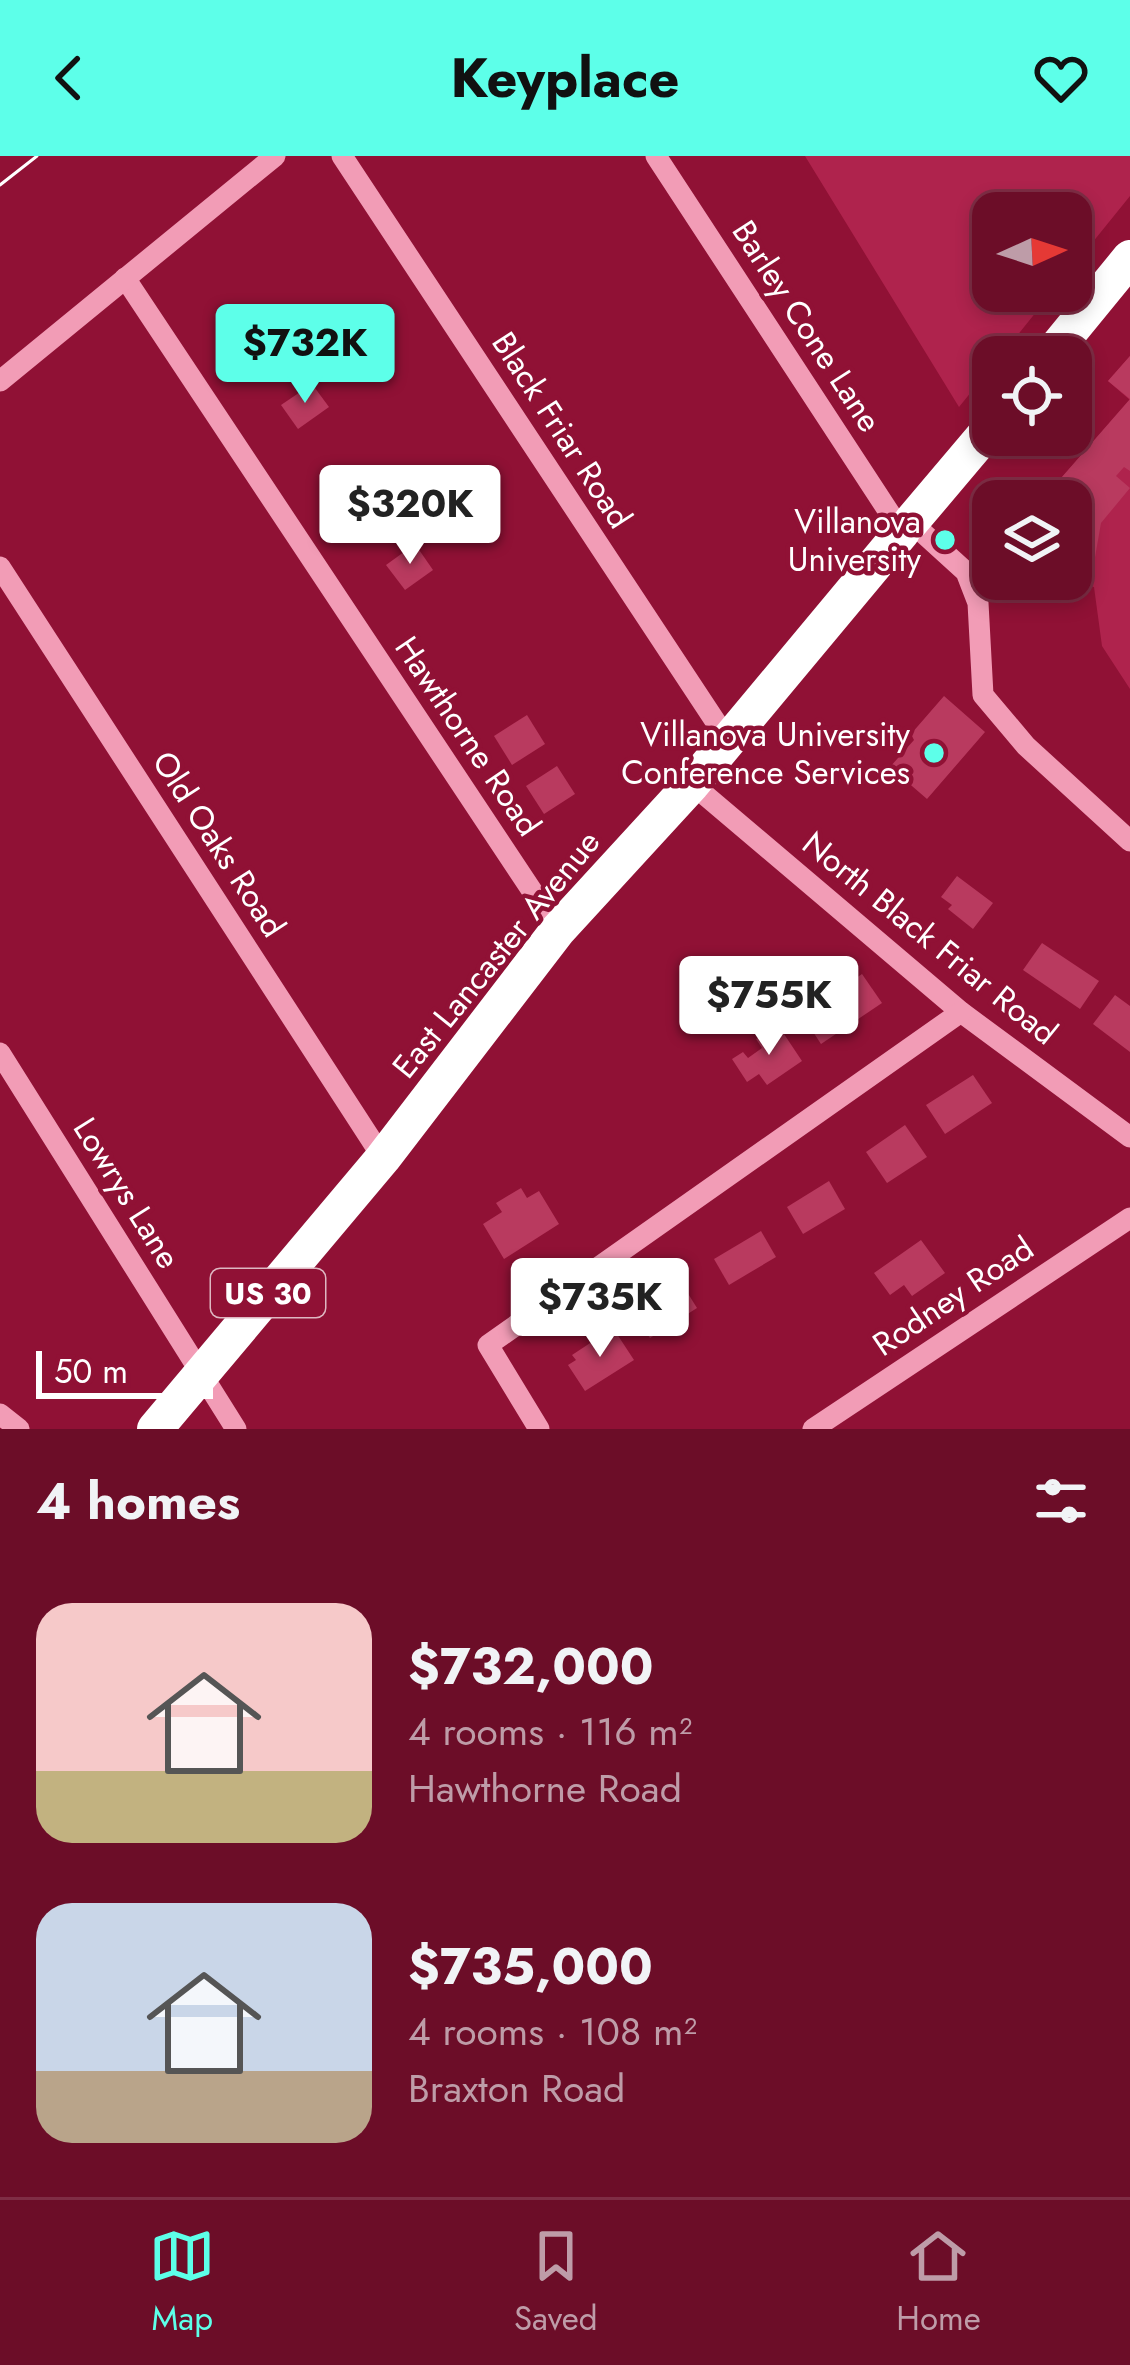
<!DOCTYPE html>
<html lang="en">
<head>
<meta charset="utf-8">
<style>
  :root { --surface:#6c0d28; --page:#711630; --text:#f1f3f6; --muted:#be9ca8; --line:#7f2d45; --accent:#5dffe9 }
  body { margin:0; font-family:Jost,sans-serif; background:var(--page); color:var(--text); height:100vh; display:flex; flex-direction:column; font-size:45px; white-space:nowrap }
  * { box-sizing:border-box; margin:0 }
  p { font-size:39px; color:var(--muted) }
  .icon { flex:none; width:66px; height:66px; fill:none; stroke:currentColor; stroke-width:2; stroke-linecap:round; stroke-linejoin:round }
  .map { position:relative; height:1273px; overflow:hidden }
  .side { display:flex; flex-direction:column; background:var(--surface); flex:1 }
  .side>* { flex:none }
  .needle { width:78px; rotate:87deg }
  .buttons { position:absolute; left:972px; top:36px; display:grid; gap:24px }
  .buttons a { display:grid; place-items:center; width:120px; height:120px; border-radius:24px; background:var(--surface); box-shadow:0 6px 18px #0003,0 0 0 3px var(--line); font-size:60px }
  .scale { position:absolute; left:36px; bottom:30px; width:177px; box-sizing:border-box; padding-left:12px; border:6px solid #fff; border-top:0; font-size:33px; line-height:42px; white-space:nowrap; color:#fff; -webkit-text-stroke:9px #901135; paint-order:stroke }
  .price { position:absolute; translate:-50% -102px; padding:0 27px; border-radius:12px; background:#fff; color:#222; font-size:39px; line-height:78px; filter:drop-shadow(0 3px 6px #0008) }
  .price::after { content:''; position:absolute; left:50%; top:72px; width:36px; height:27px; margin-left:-18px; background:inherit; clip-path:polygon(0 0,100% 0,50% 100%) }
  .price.on { background:var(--accent); color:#111 }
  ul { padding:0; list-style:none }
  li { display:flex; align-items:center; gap:36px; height:300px; padding:0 36px }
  li span { display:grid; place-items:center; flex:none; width:336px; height:240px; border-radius:36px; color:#555 }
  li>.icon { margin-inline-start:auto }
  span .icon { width:144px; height:144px; fill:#fffc; stroke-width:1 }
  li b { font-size:51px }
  h2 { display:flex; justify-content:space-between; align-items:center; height:144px; padding:0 36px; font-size:51px }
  header { display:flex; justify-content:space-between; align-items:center; height:156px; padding:0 36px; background:var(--accent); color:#111; font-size:54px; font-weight:700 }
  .menu { display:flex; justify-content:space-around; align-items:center; height:168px; border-top:3px solid var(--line); background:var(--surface); font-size:33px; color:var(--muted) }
  .menu a { display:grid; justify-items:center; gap:6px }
  .menu .on { color:var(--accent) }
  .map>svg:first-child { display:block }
  .green { fill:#af234d }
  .building { fill:#b93a5f }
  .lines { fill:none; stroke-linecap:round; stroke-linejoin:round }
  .minor { stroke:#f29cb6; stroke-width:21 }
  .highway { stroke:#fff; stroke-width:36 }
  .tram { stroke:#fff; stroke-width:3 }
  .poi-dot { fill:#5dffe9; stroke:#901135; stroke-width:4.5 }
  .labels { text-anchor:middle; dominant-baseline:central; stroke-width:9; stroke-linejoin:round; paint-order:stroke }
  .shield { fill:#901135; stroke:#deb8c2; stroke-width:3 }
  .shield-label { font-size:30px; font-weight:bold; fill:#fff }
  .street-label { font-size:33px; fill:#fff; stroke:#901135 }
  .poi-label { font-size:33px; fill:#fff; stroke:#901135; text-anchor:end }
</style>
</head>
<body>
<header><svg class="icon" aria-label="back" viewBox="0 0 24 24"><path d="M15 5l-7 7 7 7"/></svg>Keyplace<svg class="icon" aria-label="heart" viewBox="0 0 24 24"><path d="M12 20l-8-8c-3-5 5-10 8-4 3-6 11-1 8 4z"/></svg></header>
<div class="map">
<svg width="1130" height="1273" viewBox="0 0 1130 1273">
  <rect width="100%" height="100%" fill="#901135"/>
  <g class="green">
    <path d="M805,0H1130V40L1071,113V57H993V135H1053L1000,201H993V209L959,251Z"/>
    <path d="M1130,200V533L1102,490L1094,431L1050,423H1071V345H1048L1055,329L1130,244L1108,225Z"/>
  </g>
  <g class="building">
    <path d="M1130,200V243L1108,225Z"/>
    <path d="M312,228L329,251L298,273L281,249Z"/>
    <path d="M1130,243V315L1124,311L1116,320L1130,332L1101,367L1090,430L1071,426V345H1048L1055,329Z"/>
    <path d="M383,338L401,367L372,385L354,356Z"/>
    <path d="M415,388L433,414L405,434L386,409Z"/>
    <path d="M944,540L985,576L927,643L890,611L914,584L911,578Z"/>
    <path d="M527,559L545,588L512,609L494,580Z"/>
    <path d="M557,610L575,638L544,658L526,630Z"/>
    <path d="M957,720L993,747L973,773L948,753L952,749L941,741Z"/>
    <path d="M1042,787L1099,825L1080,853L1023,814Z"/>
    <path d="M862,818L882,847L821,888L802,859Z"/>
    <path d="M1115,839L1130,850V896L1093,868Z"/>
    <path d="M778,869L802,905L767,929L759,918L747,926L732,903L743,896L748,902L762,892L756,883Z"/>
    <path d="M973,919L992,947L945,978L926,949Z"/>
    <path d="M905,969L927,1001L887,1027L866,996Z"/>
    <path d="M829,1025L845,1053L803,1078L787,1051Z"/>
    <path d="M521,1032L527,1042L539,1035L559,1068L504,1103L483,1068L502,1056L496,1047Z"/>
    <path d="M761,1075L776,1101L729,1129L714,1103Z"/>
    <path d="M921,1084L945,1117L912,1140L904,1129L890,1139L874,1117Z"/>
    <path d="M682,1128L697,1152L650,1182L635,1159L650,1150L646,1145Z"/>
    <path d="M613,1172L634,1204L585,1235L568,1209L576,1204L572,1199Z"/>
  </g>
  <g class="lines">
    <g class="minor">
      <path d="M342,0L727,583"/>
      <path d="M656,0L902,376"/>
      <path d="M125,122L558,774"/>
      <path d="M0,225L275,0"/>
      <path d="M911,366L966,416L978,447L983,539L1026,590L1130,685"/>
      <path d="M0,411L383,1002"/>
      <path d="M692,628L961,856L1130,981"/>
      <path d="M0,897L236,1273"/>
      <path d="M0,1258L19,1273"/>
      <path d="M539,1273L488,1189L961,856"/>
      <path d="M813,1273L1130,1062"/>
    </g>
    <g class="highway">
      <path d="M1049,201L1130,102"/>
      <path d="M911,366L993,269"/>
      <path d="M155,1273L383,1002L558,774L692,628L902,376"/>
    </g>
    <path class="tram" d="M0,29L37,0"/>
  </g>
  <g class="poi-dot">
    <circle cx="945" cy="384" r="12"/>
    <circle cx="934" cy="597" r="12"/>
  </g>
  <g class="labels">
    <rect class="shield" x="211" y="1113" width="114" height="48" rx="9"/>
    <g class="shield-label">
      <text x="268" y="1137">US 30</text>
    </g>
    <g class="street-label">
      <text transform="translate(807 170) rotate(57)">Barley Cone Lane</text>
      <text transform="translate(562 274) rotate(57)">Black Friar Road</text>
      <text transform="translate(468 580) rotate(56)">Hawthorne Road</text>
      <text transform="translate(219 688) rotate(57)">Old Oaks Road</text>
      <text transform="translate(930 782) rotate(39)">North Black Friar Road</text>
      <text transform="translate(496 798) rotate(-51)">East Lancaster Avenue</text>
      <text transform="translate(127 1037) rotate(58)">Lowrys Lane</text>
      <text transform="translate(953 1140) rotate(-34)">Rodney Road</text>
    </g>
    <g class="poi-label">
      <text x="921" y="365">Villanova<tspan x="921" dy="38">University</tspan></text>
      <text x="910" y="578">Villanova University<tspan x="910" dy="38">Conference Services</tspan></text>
    </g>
  </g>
</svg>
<div class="buttons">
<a><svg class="needle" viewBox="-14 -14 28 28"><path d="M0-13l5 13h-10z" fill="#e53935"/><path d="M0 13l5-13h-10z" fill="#be9ca8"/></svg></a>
<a><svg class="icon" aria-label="locate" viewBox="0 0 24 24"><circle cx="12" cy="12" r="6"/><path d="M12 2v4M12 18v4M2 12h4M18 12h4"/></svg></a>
<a><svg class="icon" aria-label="layers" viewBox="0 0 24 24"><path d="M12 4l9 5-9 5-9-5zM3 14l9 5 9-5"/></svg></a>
</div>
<div class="scale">50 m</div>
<b class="price on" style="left:305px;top:250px">$732K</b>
<b class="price" style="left:410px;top:411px">$320K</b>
<b class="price" style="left:769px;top:902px">$755K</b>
<b class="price" style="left:600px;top:1204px">$735K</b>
</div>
<section class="side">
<h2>4 homes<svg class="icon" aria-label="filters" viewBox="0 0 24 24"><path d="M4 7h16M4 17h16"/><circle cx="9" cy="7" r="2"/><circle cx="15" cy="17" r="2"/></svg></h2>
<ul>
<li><span style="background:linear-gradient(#f6c9c9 70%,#c2b280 0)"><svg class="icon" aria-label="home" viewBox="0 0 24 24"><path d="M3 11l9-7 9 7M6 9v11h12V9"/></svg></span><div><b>$732,000</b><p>4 rooms · 116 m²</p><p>Hawthorne Road</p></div></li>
<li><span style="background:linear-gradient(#c9d6e8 70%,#b9a48a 0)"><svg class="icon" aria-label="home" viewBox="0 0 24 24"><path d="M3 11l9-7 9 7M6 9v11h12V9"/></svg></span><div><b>$735,000</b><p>4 rooms · 108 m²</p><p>Braxton Road</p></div></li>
</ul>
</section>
<nav class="menu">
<a class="on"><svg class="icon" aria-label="map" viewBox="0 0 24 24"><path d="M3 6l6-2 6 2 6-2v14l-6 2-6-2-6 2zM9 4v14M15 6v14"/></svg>Map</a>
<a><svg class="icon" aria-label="saved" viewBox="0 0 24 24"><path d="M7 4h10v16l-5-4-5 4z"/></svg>Saved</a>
<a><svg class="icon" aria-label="home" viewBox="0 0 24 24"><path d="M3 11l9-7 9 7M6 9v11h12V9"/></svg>Home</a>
</nav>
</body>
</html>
